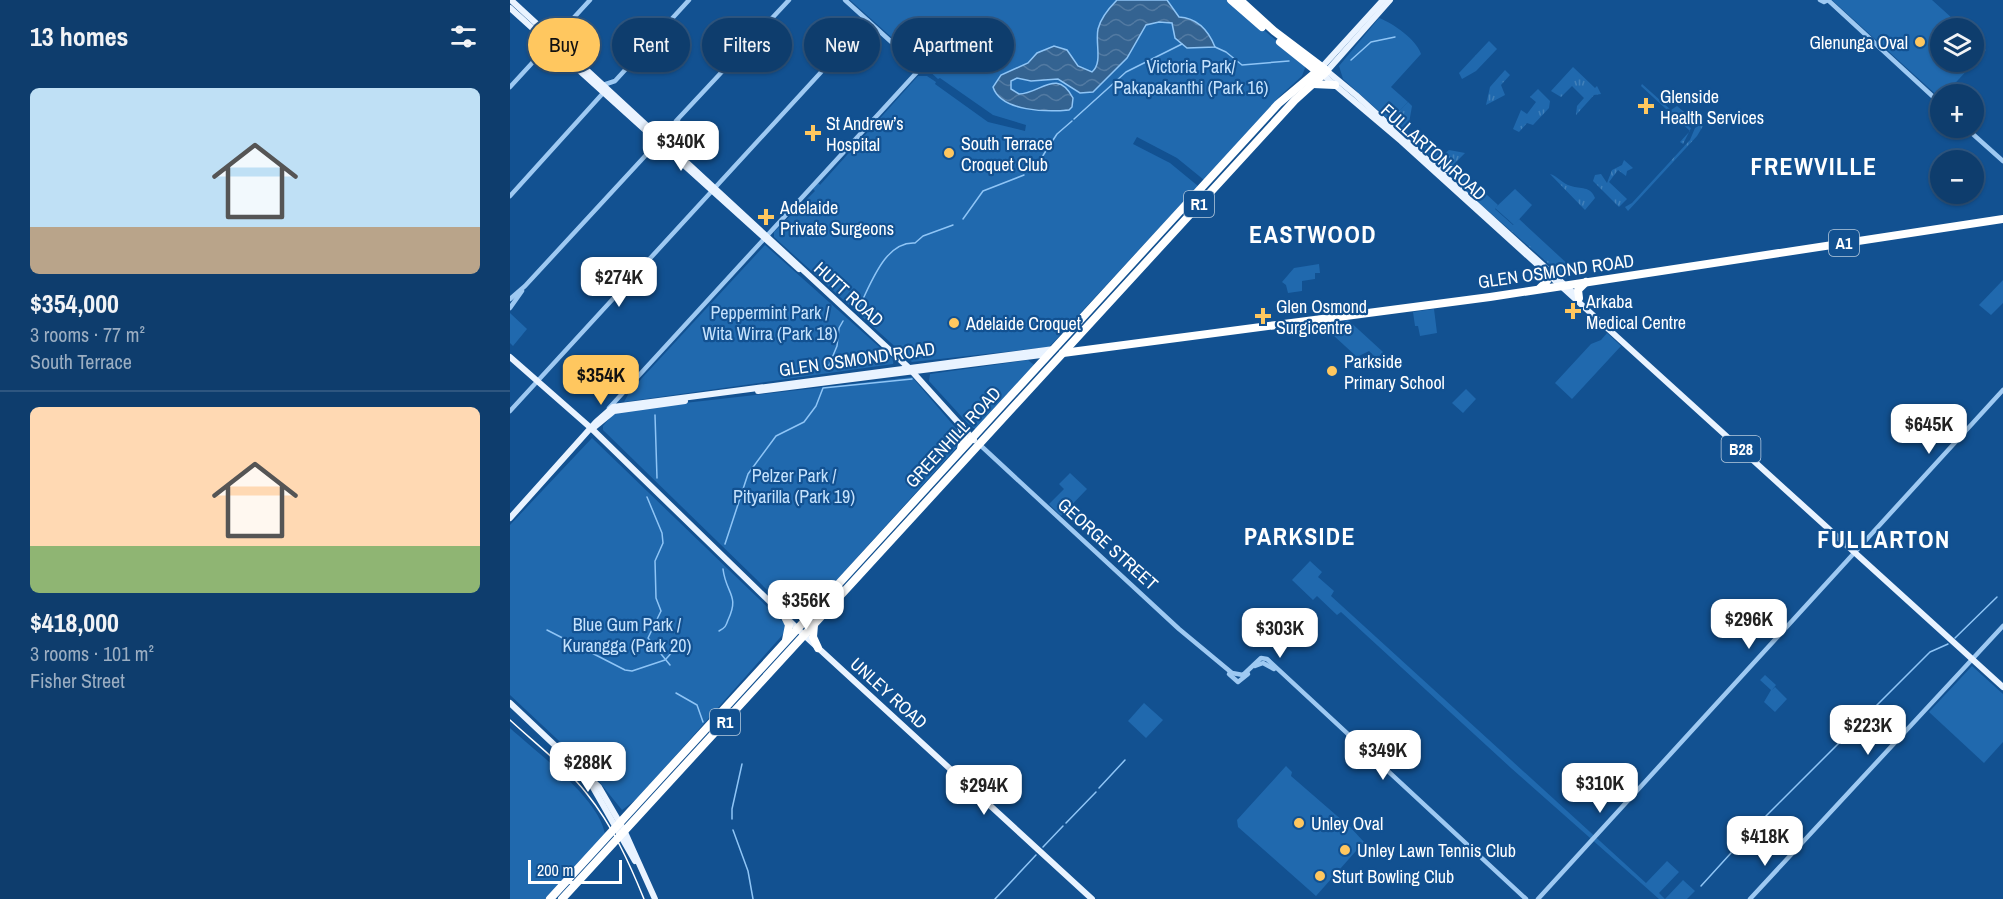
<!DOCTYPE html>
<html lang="en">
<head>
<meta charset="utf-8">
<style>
  :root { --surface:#0e3d6d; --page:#1c4875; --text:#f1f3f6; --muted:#9baec2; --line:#2e5680; --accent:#ffc75f }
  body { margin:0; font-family:"Archivo Narrow",sans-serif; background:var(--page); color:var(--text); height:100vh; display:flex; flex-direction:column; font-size:22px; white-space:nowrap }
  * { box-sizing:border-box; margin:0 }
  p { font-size:20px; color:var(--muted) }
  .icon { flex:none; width:33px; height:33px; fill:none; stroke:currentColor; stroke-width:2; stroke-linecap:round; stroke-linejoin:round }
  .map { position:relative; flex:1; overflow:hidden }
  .side { display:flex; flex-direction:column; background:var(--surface); width:510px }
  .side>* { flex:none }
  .hud { position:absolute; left:18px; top:18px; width:570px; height:54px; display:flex; gap:12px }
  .buttons { position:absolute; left:1420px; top:18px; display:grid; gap:12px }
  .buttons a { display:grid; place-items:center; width:54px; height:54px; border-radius:50%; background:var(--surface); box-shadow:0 2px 4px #0004,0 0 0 2px var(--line); font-size:30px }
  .scale { position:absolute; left:18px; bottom:15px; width:94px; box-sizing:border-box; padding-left:6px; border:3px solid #fff; border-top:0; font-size:16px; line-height:21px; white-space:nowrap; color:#fff; -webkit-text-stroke:4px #125191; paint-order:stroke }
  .price { position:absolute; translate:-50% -51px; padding:0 14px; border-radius:12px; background:#fff; color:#222; font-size:20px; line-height:39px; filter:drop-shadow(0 2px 3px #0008) }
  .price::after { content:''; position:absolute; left:50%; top:36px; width:18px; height:14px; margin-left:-9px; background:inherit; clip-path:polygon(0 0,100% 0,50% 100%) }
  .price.on { background:var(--accent); color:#111 }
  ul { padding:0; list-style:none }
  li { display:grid; align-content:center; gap:12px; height:318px; padding:0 30px }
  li+li { border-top:2px solid var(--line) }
  li span { display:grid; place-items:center; height:186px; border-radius:9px; color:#555 }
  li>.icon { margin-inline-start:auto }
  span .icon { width:108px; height:108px; fill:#fffc; stroke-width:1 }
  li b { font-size:26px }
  h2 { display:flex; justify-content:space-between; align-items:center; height:72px; padding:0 30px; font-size:26px }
  .chip { padding:0 21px; border-radius:27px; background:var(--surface); box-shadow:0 2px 4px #0004,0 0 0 2px var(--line); font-size:21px; line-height:54px }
  .chip.on { background:var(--accent); color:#111 }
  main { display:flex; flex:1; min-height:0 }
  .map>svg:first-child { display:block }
  .grass { fill:url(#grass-tufts) }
  .green { fill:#2069ae }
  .water { fill:url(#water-waves); stroke:#8fc5f6; stroke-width:1.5 }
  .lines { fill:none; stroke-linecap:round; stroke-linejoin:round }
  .stream { stroke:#8fc5f6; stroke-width:1.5 }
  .minor { stroke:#9ec9f2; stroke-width:4.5 }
  .major { stroke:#e9f3ff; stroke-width:6 }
  .highway { stroke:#fff; stroke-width:8 }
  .tram { stroke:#fff; stroke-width:1.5 }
  .poi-dot { fill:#ffc75f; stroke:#125191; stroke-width:2 }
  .labels { text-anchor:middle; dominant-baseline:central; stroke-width:4.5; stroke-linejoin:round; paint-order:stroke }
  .shield { fill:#125191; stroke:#b8cbde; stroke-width:1.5 }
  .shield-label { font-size:16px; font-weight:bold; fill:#fff }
  .poi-label { font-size:18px; fill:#fff; stroke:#125191; text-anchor:start }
  .park-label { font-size:18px; fill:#c5e2fd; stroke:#125191 }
  .street-label { font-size:18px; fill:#fff; stroke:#125191 }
  .district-label { font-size:24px; font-weight:bold; letter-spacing:1.5px; fill:#fff; stroke:#125191 }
</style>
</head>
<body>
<main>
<section class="side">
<h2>13 homes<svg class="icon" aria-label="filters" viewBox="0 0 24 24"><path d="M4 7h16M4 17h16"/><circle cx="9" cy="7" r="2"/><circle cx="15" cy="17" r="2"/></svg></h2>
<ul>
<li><span style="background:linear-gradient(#bfe0f5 75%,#b9a48a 0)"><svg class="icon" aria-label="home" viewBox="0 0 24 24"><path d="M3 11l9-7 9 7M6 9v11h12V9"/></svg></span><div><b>$354,000</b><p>3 rooms · 77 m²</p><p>South Terrace</p></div></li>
<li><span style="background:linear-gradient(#ffd9b3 75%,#8fb573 0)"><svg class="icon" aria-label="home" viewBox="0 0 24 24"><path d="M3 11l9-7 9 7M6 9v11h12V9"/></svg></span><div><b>$418,000</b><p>3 rooms · 101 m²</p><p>Fisher Street</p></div></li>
</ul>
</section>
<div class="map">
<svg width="1493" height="899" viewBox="0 0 1493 899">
  <defs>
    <pattern id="grass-tufts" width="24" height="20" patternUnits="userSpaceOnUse" patternTransform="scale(1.5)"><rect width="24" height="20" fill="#2069ae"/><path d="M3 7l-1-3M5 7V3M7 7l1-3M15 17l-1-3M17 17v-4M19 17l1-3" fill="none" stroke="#4180ba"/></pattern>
    <pattern id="water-waves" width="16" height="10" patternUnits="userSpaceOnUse" patternTransform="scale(1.5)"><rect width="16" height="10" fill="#346391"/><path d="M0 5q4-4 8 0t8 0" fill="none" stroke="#527aa2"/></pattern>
  </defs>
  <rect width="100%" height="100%" fill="#125191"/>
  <g class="grass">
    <path d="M979,41L987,49L966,71L952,79L949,73Z"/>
    <path d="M1063,67L1085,88L1087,86L1091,94L1084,95L1066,115L1067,106L1074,98L1062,86L1051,97L1041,91Z"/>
    <path d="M995,70L1000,75L991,85L995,95L976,105L980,87Z"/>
    <path d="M1132,84L1161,110L1167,106L1181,118L1182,121L1179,127L1181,128L1173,144L1170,142L1180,131L1131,86Z"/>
    <path d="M1028,89L1040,101L1039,108L1023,125L1017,123L1009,132L1003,129L1011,110L1017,114L1026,102L1020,97Z"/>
    <path d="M898,102L902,106L897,134L907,135L933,155L939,150L955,153L942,166L935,169L880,121Z"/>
    <path d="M1190,125L1193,126L1187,136L1118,211L1115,207L1122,203L1180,140L1185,128Z"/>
    <path d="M1114,160L1123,168L1117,171L1116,176L1108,170L1099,182L1117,199L1109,207L1083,181L1085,175L1091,174L1097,183L1102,170L1112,165Z"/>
    <path d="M951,171L988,205L985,209L1003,225L1009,219L1063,269L1055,278L945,182Z"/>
    <path d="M1040,174C1048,176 1052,184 1061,186C1070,189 1081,186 1085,198L1075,210Z"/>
  </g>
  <g class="green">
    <path d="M340,0H718L793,63L795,68L792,76L771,95L694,180L667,158L627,137L623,144L660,163L688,186L539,347L402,362L264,237V232L305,191L303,189L308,183L310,185L408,76H417L426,82L425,84L478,122L515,131L516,125L483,115L430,78L428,79Z"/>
    <path d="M1322,0H1422L1453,28H1431V62H1464V39L1476,50L1435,94H1431V99Z"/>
    <path d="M869,18C883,23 907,40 911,54L881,87L898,102L880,121L833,79L829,66Z"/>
    <path d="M1005,189L1022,205L1004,225L985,208Z"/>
    <path d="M255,245L384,360L383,364L114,402L120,391Z"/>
    <path d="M809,264L810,273H805V279L792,281V291L778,293L776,285L772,282L784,268Z"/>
    <path d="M1493,280V303L1481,315L1469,305Z"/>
    <path d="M924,309L927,333L910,336L908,326H905L903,312Z"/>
    <path d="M0,313L17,329L3,346L0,343Z"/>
    <path d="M837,319L873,352L867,359L859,351L847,357L823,335Z"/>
    <path d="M1097,333L1111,346L1062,399L1045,383L1081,344L1091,340Z"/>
    <path d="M518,360L524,365L466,429L461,427L419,381L420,374Z"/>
    <path d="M402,377L450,433L448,446L295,615L286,618L93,430V426L103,414L113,410Z"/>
    <path d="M956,389L966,399L953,413L942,403Z"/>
    <path d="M82,438L277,626L276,631L128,798L112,810L79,769L0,695V525Z"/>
    <path d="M560,473L577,489L551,516L539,504L554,489L549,484Z"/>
    <path d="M800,561L812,572L808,577L824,591L821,596L1136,883L1157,861L1169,872L1149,893L1155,899H1149L1001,768L831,612L827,615L807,596L803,600L782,580Z"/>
    <path d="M1462,666L1493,694V742L1474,763L1419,712Z"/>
    <path d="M1255,675L1266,685L1262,690L1265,687L1277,699L1265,712L1254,702L1261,690L1250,680Z"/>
    <path d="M634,703L653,720L636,738L618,721Z"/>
    <path d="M0,728C26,752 89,798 95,834L37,899H0Z"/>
    <path d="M776,766L782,772L781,776L841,828L854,842L806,896L728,827L727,820Z"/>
    <path d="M1173,880L1185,891L1177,899H1155Z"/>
  </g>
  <path class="water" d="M607,0H657L669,17C688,18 699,32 705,47L677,48L665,38L662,23L649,22L636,25L617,58L583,92L570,93L548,79L521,81L507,78L501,81V89L509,94C530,94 547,67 563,98L562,107L559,110C538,112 491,112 483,87L491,75L518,63L527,53L544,46L557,50L568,66L582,72C593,63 585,43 588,29C591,17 599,8 607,0Z"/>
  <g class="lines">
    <g class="stream">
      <path d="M705,47L716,52L732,65L779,61"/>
      <path d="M841,60L861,42L885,37"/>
      <path d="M564,119L616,72L672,44"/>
      <path d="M532,157L547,134L562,121"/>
      <path d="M453,219L473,191L514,175"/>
      <path d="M349,307C361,284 375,241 405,243L413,236L443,225"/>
      <path d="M317,370L327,346L329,328L333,321"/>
      <path d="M145,415L147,478"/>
      <path d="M137,497L152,533L153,543L145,561L146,598L151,611L138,638L160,665"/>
      <path d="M215,544L238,474L266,436L294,422L306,406L313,388L402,379"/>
      <path d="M37,630L115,670L122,671L155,660"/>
      <path d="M209,631C215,628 216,626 218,620C230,595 216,594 213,569"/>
      <path d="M1445,638L1487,597"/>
      <path d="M156,659L164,650L173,647"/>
      <path d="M166,693L187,705L193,722"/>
      <path d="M589,788L615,760"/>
      <path d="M222,819V809L232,764"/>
      <path d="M1253,819L1420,652L1438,644"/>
      <path d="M556,823L586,792"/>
      <path d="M223,830L238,871L243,899"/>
      <path d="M533,847L553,826"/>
      <path d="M1224,850L1249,822"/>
      <path d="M1191,886L1221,853"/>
      <path d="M485,899L526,855"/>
    </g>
    <g class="minor">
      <path d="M1310,0L1314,2L1318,0"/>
      <path d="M1318,0L1431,104"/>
      <path d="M42,41L53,27"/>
      <path d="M93,85L105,81L179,0"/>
      <path d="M0,87L80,0"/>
      <path d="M166,121L279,0"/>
      <path d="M1456,128L1493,161"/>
      <path d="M0,196L94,92"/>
      <path d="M0,299L15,286L148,142L154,140L168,120"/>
      <path d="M0,308L12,291"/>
      <path d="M99,408L408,71L409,67L335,0"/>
      <path d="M0,411L358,21"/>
      <path d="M469,444L669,629L722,673L733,675L751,658L757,659L1016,899"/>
      <path d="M745,666L753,663L764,669"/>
      <path d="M719,674L728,682L738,674"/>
      <path d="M1028,899L1493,390"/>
      <path d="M1240,899L1493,626"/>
    </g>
    <g class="major">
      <path d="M1,0L398,367L464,440"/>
      <path d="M880,0L817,71L846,95L1069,298"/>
      <path d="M0,8L289,269"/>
      <path d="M812,67L873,0"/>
      <path d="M813,75L891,141L1493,687"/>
      <path d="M929,169H943"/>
      <path d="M0,357L82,429L294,635L582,899"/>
      <path d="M248,391L539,354"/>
      <path d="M82,429L104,411L175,401"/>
      <path d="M0,518L86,422L103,407L544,349"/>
      <path d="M0,703L89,787L114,830L145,899"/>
      <path d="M81,784L125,861"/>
    </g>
    <g class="highway">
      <path d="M721,0L752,27"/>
      <path d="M770,42L810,74"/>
      <path d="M803,84L825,85"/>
      <path d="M1030,288L1037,281V275"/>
      <path d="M1069,298L1068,290L1076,282"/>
      <path d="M553,353L980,297L1493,219"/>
      <path d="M451,426L454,434L451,449"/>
      <path d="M275,617L279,625L276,640"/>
      <path d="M304,625L303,637L308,648"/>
      <path d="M40,899L768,104L812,67"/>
      <path d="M52,899L785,100L817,71L764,31L730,0"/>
    </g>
    <path class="tram" d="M0,720C26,744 55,766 77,794C102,825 119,862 134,899"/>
  </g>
  <g class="poi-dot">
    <circle cx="1410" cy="42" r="6"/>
    <path d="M1133 97h6v6h6v6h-6v6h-6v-6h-6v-6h6z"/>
    <path d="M300 124h6v6h6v6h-6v6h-6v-6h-6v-6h6z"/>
    <circle cx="439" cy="153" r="6"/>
    <path d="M253 208h6v6h6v6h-6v6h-6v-6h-6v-6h6z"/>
    <path d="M1060 302h6v6h6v6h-6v6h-6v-6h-6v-6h6z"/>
    <path d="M750 307h6v6h6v6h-6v6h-6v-6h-6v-6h6z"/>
    <circle cx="444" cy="323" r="6"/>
    <circle cx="822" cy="371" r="6"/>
    <circle cx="789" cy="823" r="6"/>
    <circle cx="835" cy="850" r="6"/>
    <circle cx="810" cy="876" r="6"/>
  </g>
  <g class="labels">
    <g class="shield">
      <rect x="674" y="191" width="30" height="26" rx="4.5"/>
      <rect x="1319" y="230" width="30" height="26" rx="4.5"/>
      <rect x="1211.5" y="436" width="39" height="26" rx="4.5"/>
      <rect x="200" y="709" width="30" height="26" rx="4.5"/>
    </g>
    <g class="shield-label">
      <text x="689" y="204">R1</text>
      <text x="1334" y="243">A1</text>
      <text x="1231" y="449">B28</text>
      <text x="215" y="722">R1</text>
    </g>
    <g class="poi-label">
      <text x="1398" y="42" text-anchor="end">Glenunga Oval</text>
      <text x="1150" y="96">Glenside<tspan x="1150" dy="21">Health Services</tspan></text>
      <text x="316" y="123">St Andrew’s<tspan x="316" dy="21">Hospital</tspan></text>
      <text x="451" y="143">South Terrace<tspan x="451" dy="21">Croquet Club</tspan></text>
      <text x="270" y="207">Adelaide<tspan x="270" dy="21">Private Surgeons</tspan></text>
      <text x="1076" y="301">Arkaba<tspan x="1076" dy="21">Medical Centre</tspan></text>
      <text x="766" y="306">Glen Osmond<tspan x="766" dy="21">Surgicentre</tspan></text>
      <text x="456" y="323">Adelaide Croquet</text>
      <text x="834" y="361">Parkside<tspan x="834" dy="21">Primary School</tspan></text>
      <text x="801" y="823">Unley Oval</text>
      <text x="847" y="850">Unley Lawn Tennis Club</text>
      <text x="822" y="876">Sturt Bowling Club</text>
    </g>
    <g class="park-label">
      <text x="681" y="66">Victoria Park/<tspan x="681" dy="21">Pakapakanthi (Park 16)</tspan></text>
      <text x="260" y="312">Peppermint Park /<tspan x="260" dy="21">Wita Wirra (Park 18)</tspan></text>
      <text x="284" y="475">Pelzer Park /<tspan x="284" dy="21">Pityarilla (Park 19)</tspan></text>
      <text x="117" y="624">Blue Gum Park /<tspan x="117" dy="21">Kurangga (Park 20)</tspan></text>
    </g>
    <g class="street-label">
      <text transform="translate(924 152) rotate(42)">FULLARTON ROAD</text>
      <text transform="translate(1046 271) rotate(-8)">GLEN OSMOND ROAD</text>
      <text transform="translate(339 294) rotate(42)">HUTT ROAD</text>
      <text transform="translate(347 359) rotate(-8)">GLEN OSMOND ROAD</text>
      <text transform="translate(443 437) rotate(-47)">GREENHILL ROAD</text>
      <text transform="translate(598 544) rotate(42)">GEORGE STREET</text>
      <text transform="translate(379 693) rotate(42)">UNLEY ROAD</text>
    </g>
    <g class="district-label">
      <text x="1304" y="166">FREWVILLE</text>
      <text x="803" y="234">EASTWOOD</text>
      <text x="790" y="536">PARKSIDE</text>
      <text x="1374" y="539">FULLARTON</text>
    </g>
  </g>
</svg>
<div class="buttons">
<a><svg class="icon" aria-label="layers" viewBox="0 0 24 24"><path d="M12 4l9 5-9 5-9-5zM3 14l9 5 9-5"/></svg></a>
<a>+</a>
<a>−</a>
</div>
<div class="scale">200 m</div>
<b class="price" style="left:171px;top:172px">$340K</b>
<b class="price" style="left:109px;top:308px">$274K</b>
<b class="price on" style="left:91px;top:406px">$354K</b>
<b class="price" style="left:1419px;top:455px">$645K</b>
<b class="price" style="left:296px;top:631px">$356K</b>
<b class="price" style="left:1239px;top:650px">$296K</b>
<b class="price" style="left:770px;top:659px">$303K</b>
<b class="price" style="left:1358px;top:756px">$223K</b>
<b class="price" style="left:873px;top:781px">$349K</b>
<b class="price" style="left:78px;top:793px">$288K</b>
<b class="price" style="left:1090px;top:814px">$310K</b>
<b class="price" style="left:474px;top:816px">$294K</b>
<b class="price" style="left:1255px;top:867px">$418K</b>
<div class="hud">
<a class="chip on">Buy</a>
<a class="chip">Rent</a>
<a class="chip">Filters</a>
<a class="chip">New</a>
<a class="chip">Apartment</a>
</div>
</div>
</main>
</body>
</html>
